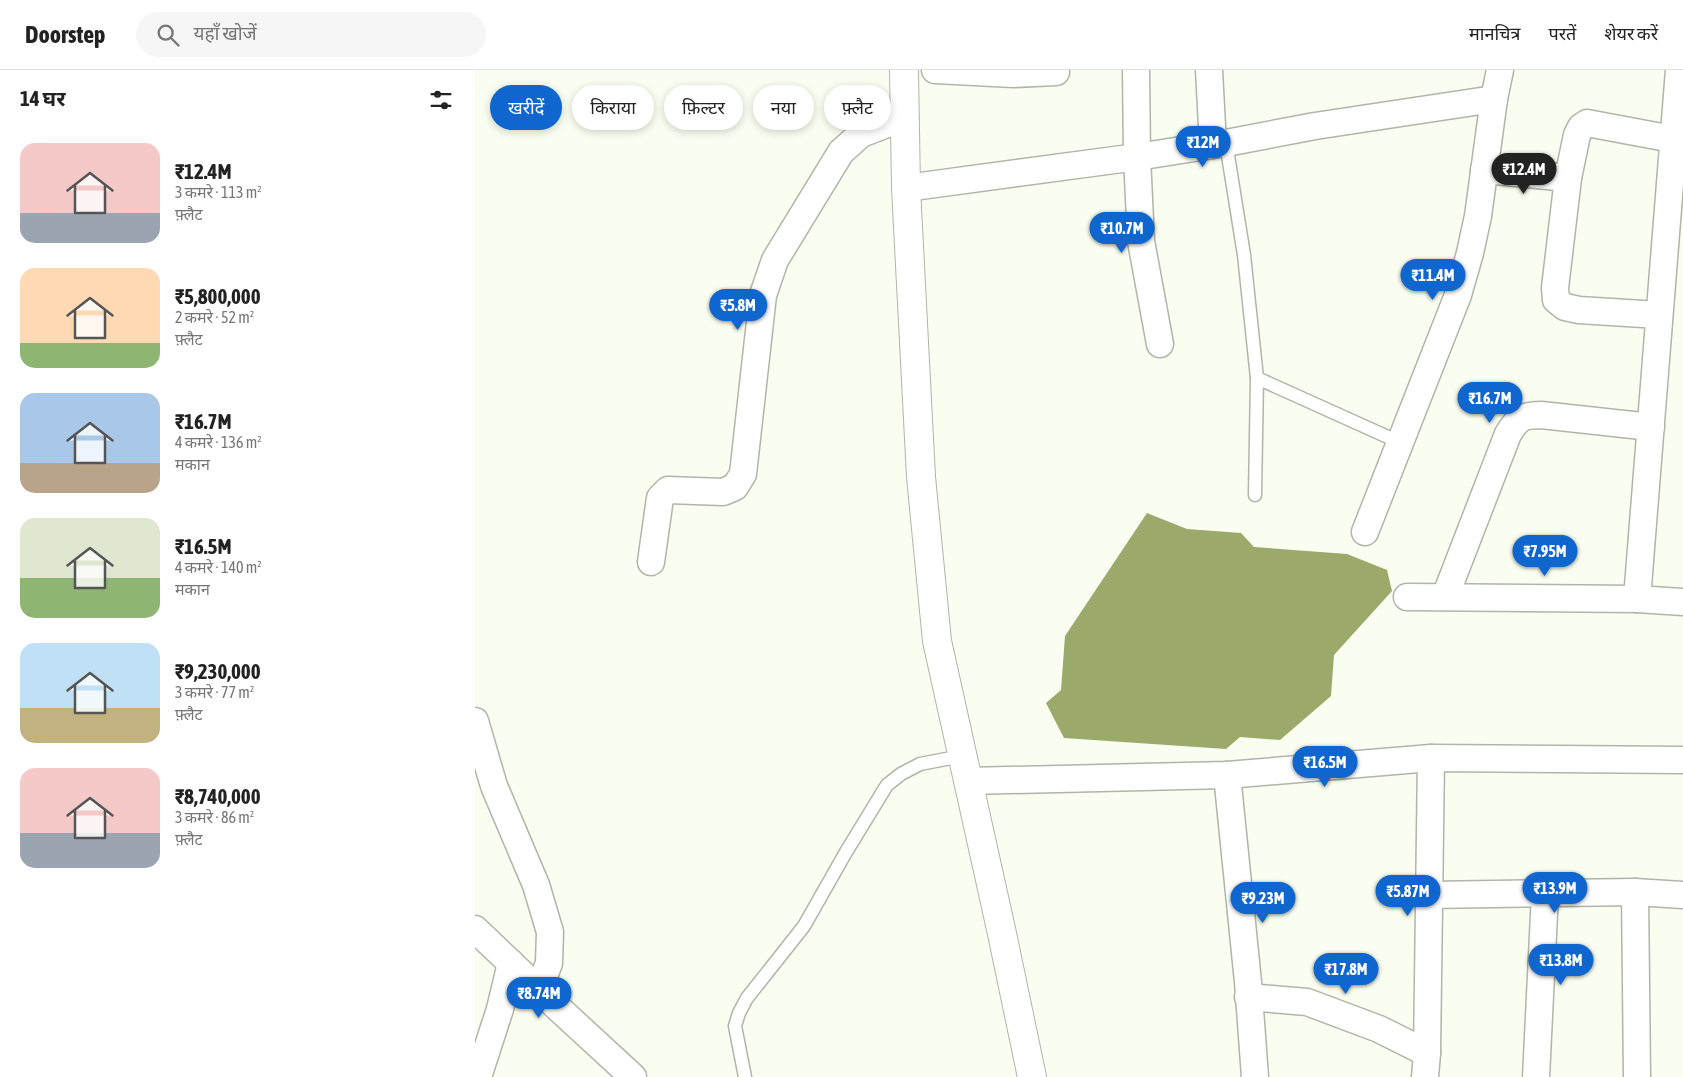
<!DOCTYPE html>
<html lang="hi">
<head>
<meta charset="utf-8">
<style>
  :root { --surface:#fff; --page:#f6f6f6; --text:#222; --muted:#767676; --line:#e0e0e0; --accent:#0f66cf }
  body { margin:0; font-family:"Asap Condensed","Noto Sans Devanagari",sans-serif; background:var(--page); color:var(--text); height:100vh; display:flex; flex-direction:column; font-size:19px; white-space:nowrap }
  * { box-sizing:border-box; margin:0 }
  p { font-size:16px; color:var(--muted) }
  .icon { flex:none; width:28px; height:28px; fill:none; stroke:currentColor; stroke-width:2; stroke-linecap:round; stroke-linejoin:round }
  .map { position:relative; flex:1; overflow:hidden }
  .details { display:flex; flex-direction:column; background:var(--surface); width:475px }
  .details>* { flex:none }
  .guide { position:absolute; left:15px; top:15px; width:475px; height:45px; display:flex; gap:10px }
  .price { position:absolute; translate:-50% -42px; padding:0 11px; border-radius:18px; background:var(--accent); color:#fff; font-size:16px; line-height:32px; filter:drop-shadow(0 1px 2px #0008) }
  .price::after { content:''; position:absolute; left:50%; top:30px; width:15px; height:11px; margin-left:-8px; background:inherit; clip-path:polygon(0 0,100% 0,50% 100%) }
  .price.current { background:#222; color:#fff }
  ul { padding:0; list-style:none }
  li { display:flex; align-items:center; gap:15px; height:125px; padding:0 20px }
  li span { display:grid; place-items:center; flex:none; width:140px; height:100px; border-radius:15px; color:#555 }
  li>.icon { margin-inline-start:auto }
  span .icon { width:60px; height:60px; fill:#fffc; stroke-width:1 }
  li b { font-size:21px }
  h2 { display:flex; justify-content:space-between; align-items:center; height:60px; padding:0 20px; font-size:21px }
  .pill { padding:0 18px; border-radius:22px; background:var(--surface); box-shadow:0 2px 8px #0003; font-size:18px; line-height:45px }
  .pill.current { background:var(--accent); color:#fff }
  header { display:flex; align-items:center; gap:30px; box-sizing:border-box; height:70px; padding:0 25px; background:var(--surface); border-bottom:1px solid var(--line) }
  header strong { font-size:24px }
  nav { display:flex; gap:28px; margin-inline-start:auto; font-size:18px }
  .search { width:350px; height:45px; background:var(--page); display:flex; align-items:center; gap:12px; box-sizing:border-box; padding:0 18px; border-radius:28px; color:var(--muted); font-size:19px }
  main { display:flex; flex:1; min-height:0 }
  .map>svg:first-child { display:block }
  .water { fill:#9ba96b }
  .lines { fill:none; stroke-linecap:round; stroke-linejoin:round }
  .lane-casing { stroke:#b1b5a8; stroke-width:15 }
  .street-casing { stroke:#b1b5a8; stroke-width:29 }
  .secondary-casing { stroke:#b1b5a8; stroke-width:30 }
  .lane { stroke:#fff; stroke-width:12 }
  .street { stroke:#fff; stroke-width:26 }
  .secondary { stroke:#fff; stroke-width:28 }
</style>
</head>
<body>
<header>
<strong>Doorstep</strong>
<div class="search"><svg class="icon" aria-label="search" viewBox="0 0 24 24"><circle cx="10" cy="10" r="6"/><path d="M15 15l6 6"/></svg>यहाँ खोजें</div>
<nav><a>मानचित्र</a><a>परतें</a><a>शेयर करें</a></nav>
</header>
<main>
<section class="details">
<h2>14 घर<svg class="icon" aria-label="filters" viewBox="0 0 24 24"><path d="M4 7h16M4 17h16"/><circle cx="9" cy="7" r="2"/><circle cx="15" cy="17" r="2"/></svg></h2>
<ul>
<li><span style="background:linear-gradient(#f6c9c9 70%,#9aa5b1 0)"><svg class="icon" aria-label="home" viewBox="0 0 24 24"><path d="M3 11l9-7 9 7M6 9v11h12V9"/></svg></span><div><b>₹12.4M</b><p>3 कमरे · 113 m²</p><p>फ़्लैट</p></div></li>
<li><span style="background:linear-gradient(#ffd9b3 75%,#8fb573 0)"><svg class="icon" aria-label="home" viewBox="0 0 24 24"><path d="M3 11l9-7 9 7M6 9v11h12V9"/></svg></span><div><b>₹5,800,000</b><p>2 कमरे · 52 m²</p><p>फ़्लैट</p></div></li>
<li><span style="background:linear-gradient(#a9c7e8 70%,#b9a48a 0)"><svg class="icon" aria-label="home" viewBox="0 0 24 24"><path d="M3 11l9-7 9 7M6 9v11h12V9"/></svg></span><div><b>₹16.7M</b><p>4 कमरे · 136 m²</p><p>मकान</p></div></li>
<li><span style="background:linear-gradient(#dfe7d0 60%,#8fb573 0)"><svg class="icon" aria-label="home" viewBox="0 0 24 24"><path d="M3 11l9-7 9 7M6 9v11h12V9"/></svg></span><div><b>₹16.5M</b><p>4 कमरे · 140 m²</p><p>मकान</p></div></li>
<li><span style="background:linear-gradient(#bfe0f5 65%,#c2b280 0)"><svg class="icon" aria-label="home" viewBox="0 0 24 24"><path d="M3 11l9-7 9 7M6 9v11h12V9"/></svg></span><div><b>₹9,230,000</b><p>3 कमरे · 77 m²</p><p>फ़्लैट</p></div></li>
<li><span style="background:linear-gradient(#f6c9c9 65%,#9aa5b1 0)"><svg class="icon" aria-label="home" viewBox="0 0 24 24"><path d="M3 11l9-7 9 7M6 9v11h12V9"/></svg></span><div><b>₹8,740,000</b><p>3 कमरे · 86 m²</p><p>फ़्लैट</p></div></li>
</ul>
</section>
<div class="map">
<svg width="1208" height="1007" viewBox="0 0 1208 1007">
  <rect width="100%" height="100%" fill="#fafef0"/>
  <path class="water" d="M672,443L712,459L766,463L779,477L872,484L912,500L917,521L859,585L856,626L805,670L765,667L751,679L589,668L571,633L586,620L590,566Z"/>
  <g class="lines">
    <defs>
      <g id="lane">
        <path d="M751,73L769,185L782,308L780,425"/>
        <path d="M782,308L924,372"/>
        <path d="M270,1007L260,956L264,943L272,928L329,856L371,782L412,715L426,704L445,694L487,686"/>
      </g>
      <g id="street">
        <path d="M460,0L538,4L581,2"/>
        <path d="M661,0L662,87L666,171L685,274"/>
        <path d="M734,0L738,75"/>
        <path d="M1009,100L1093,108"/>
        <path d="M431,118L662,87L751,73L840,56L1019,29"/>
        <path d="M1184,245L1104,240L1090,237L1081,230L1080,218L1093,108L1102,65L1106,57L1112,53L1208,71"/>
        <path d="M890,462L983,225L995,183L1003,146L1019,29L1025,0"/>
        <path d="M176,492L185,428L193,420L248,422L260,417L268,404L288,225L300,190L366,82L386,64L430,47"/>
        <path d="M932,527L1162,529L1208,532"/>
        <path d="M970,527L1033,364C1043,348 1047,345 1066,345L1176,357"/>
        <path d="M1162,529L1204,0"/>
        <path d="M0,651L19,716L61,815L75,862L74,893L64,920"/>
        <path d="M752,705L773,912L780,1007"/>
        <path d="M493,711L752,705L956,688L1208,690"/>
        <path d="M1160,822L1162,1007"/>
        <path d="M953,825L1160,822L1208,825"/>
        <path d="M0,859L82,937L158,1007"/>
        <path d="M773,927L832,932L904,959L952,983"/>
        <path d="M3,1007L25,939L36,893"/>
        <path d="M950,1007L952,983L956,688"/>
        <path d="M1061,1007L1070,824"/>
      </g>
      <path id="secondary" d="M429,0L431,118L446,407L462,571L526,859L557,1007"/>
    </defs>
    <use href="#lane" class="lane-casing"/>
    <use href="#street" class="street-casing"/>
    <use href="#secondary" class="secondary-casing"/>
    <use href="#lane" class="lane"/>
    <use href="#street" class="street"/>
    <use href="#secondary" class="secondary"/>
  </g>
</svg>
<b class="price" style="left:728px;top:98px">₹12M</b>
<b class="price current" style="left:1049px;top:125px">₹12.4M</b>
<b class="price" style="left:647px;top:184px">₹10.7M</b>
<b class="price" style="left:958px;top:231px">₹11.4M</b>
<b class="price" style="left:263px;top:261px">₹5.8M</b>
<b class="price" style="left:1015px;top:354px">₹16.7M</b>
<b class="price" style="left:1070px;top:507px">₹7.95M</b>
<b class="price" style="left:850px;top:718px">₹16.5M</b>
<b class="price" style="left:1080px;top:844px">₹13.9M</b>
<b class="price" style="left:933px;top:847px">₹5.87M</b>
<b class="price" style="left:788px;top:854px">₹9.23M</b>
<b class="price" style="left:1086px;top:916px">₹13.8M</b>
<b class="price" style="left:871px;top:925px">₹17.8M</b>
<b class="price" style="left:64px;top:949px">₹8.74M</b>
<div class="guide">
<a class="pill current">खरीदें</a>
<a class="pill">किराया</a>
<a class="pill">फ़िल्टर</a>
<a class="pill">नया</a>
<a class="pill">फ़्लैट</a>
</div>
</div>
</main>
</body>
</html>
